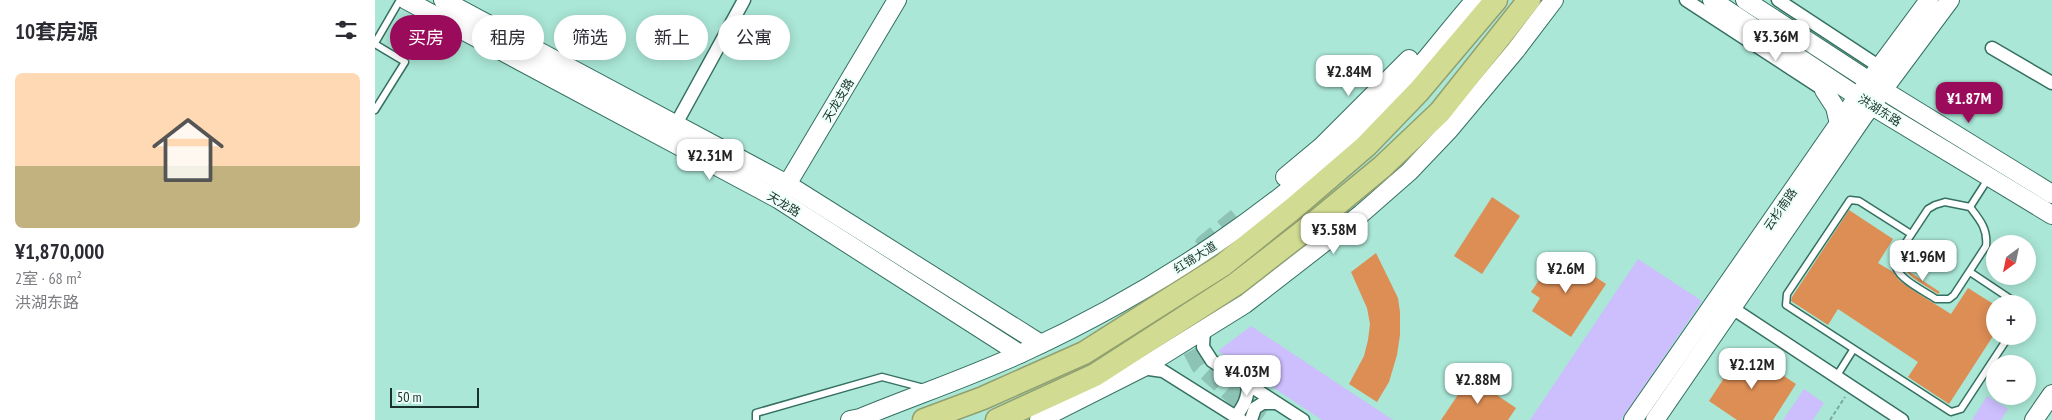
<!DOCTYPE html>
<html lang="zh">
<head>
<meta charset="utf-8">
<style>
  :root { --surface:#fff; --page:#f2f2f3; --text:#2b2b33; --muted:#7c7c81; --accent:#9b0b5b }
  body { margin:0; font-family:"PT Sans Narrow","Noto Sans SC",sans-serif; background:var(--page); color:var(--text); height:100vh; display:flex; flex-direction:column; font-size:19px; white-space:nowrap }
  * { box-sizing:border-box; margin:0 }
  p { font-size:16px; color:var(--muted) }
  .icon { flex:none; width:28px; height:28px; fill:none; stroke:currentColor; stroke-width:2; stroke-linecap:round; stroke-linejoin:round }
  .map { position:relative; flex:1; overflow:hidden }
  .panel { display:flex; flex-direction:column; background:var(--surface); width:375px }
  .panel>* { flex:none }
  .top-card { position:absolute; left:15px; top:15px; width:475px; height:45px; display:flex; gap:10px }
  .needle { width:32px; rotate:213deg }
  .buttons { position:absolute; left:1611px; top:235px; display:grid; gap:10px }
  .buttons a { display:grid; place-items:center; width:50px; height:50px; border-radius:50%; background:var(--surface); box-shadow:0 2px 12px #0003; font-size:25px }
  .scale { position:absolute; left:15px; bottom:12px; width:89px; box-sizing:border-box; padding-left:5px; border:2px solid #19322b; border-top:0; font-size:14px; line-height:18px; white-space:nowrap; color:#19322b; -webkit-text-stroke:4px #ecfef8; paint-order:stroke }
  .price { position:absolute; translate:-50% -42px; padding:0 11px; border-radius:10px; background:#fff; color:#222; font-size:16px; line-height:32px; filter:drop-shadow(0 1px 2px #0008) }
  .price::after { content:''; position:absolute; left:50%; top:30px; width:15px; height:11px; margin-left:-8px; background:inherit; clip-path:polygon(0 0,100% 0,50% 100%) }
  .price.on { background:var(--accent); color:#fff }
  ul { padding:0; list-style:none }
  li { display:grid; align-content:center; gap:10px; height:265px; padding:0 15px }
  li span { display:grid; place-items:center; height:155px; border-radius:8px; color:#555 }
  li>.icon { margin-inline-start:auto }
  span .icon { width:90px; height:90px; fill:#fffc; stroke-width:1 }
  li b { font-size:21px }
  h2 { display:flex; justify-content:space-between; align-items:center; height:60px; padding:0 15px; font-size:21px }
  .chip { padding:0 18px; border-radius:22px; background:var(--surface); box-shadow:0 2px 12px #0003; font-size:18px; line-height:45px }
  .chip.on { background:var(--accent); color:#fff }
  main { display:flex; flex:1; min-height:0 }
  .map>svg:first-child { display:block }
  .green { fill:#cdbefd }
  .building { fill:#dd8e55 }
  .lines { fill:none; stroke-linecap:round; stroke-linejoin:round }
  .secondary-tunnel { stroke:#8dc3b4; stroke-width:18; stroke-dasharray:18 9; stroke-linecap:butt }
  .lane-casing { stroke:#357061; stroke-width:9 }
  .street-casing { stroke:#357061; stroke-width:15 }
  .secondary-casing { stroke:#357061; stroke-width:20 }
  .highway-casing { stroke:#91a06e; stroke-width:25 }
  .path { stroke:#79a99c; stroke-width:2; stroke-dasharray:4 2.5; stroke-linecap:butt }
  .lane { stroke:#fff; stroke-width:6 }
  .street { stroke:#fff; stroke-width:12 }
  .secondary { stroke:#fff; stroke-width:18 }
  .highway { stroke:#d1db92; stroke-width:22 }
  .labels { text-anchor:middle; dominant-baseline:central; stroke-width:4; stroke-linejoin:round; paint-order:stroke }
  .street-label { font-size:12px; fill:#19322b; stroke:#ecfef8 }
</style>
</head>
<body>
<main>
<section class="panel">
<h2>10套房源<svg class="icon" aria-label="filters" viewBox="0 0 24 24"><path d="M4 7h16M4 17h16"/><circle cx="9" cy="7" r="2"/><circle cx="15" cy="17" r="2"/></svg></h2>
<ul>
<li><span style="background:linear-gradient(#ffd9b3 60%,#c2b280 0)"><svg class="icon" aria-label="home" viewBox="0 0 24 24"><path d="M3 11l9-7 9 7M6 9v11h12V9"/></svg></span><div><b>¥1,870,000</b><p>2室 · 68 m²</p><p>洪湖东路</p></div></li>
</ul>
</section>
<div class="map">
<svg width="1677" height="420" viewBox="0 0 1677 420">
  <rect width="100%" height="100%" fill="#aae7d6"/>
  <g class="green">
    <path d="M1263,259L1327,301L1246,420H1155Z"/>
    <path d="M876,326L1018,420H947L843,351Z"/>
    <path d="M1429,389L1449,403L1438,420H1408Z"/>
    <path d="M1612,396L1633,409L1626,420H1597Z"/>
  </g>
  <g class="building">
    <path d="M1117,197L1145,216L1107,274L1079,256Z"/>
    <path d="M1474,210L1518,239L1503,263L1518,272L1525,281L1539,291L1576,314L1593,288L1620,305V333L1574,404L1533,377L1543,362L1463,309L1453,325L1416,301L1417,297Z"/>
    <path d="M1183,252L1231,284L1196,337L1157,311L1165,298L1156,292Z"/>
    <path d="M1001,253L1023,298L1025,312V335L1022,355L1014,382L1002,402L974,384L989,356L993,340L995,324L992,308L976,272Z"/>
    <path d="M1527,267L1565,292L1563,294L1538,278Z"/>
    <path d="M1368,349L1421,384L1398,420H1362L1334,401Z"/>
    <path d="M1095,377L1141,408L1133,420H1066Z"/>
  </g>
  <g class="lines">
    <g class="secondary-tunnel">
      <path d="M807,295V285L829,244L864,215"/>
      <path d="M807,326L806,330L825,366L860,397L895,420"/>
    </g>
    <defs>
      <g id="lane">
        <path d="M0,43L25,0"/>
        <path d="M0,44L30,62L0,110"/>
        <path d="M1570,202L1595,207C1605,220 1613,229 1611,246L1579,295L1574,299H1561C1548,290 1517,277 1520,259L1553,209L1560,205Z"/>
        <path d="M1595,207L1613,179"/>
        <path d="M1536,234L1484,201L1475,200L1412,294L1411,305L1576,412L1586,409L1634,336"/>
        <path d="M1595,272L1643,304"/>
        <path d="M1461,377L1478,350"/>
        <path d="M381,420V413L507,377L549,388"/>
      </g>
      <g id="street">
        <path d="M1311,0L1455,94"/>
        <path d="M1403,0L1511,71"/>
        <path d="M1617,48L1677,83"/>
        <path d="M301,124L369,0"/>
        <path d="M1357,308L1527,420"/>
        <path d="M829,329L828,347L837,361L928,420"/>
        <path d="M767,368L788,371L866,420"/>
        <path d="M861,416C869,406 873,398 873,384"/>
        <path d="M876,420L880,408L888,403H901"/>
      </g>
      <g id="secondary">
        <path d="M31,0L403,199L645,354"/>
        <path d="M68,0L412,184L666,344"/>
        <path d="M1337,0L1497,106L1677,215"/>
        <path d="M1370,0L1508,90L1677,194"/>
        <path d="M1449,90L1460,107L1464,124"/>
        <path d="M910,177L946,147L1034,59"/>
        <path d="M407,193L522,0"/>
        <path d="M475,420L485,418C539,396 594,377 647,353C782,291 909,206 1014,101C1044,70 1071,33 1100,0"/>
        <path d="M664,420L767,368L870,304L986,214L1034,172L1074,130L1141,50L1179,0"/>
        <path d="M1258,420L1483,96L1554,0"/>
        <path d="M1280,420L1488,117L1575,0"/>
        <path d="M1659,420L1677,394"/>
      </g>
      <g id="highway">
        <path d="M549,420L608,398L709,353L848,265L920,207L991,146L1044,91L1121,0"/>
        <path d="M622,420L720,375L861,284L938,224L1007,167L1065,112L1154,0"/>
      </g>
    </defs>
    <use href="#lane" class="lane-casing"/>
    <use href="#street" class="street-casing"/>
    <use href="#secondary" class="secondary-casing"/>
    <use href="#highway" class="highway-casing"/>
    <path class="path" d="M1455,420L1470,397"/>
    <use href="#lane" class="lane"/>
    <use href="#street" class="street"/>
    <use href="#secondary" class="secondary"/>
    <use href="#highway" class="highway"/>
  </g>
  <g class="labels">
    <g class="street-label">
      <text transform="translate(463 100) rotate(-59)">天龙支路</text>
      <text transform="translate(1505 110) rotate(32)">洪湖东路</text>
      <text transform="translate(409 204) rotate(31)">天龙路</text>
      <text transform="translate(1405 209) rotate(-55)">云杉南路</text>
      <text transform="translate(820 257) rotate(-32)">红锦大道</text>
    </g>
  </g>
</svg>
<div class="buttons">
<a><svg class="needle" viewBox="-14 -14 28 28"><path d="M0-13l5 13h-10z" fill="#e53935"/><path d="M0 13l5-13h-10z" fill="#7c7c81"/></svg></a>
<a>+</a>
<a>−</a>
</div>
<div class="scale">50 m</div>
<b class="price" style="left:1401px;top:62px">¥3.36M</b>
<b class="price" style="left:974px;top:97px">¥2.84M</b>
<b class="price on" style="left:1594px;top:124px">¥1.87M</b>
<b class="price" style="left:335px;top:181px">¥2.31M</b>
<b class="price" style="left:959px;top:255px">¥3.58M</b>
<b class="price" style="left:1548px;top:282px">¥1.96M</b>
<b class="price" style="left:1191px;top:294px">¥2.6M</b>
<b class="price" style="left:1377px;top:390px">¥2.12M</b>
<b class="price" style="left:872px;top:397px">¥4.03M</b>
<b class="price" style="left:1103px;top:405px">¥2.88M</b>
<div class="top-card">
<a class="chip on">买房</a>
<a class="chip">租房</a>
<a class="chip">筛选</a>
<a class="chip">新上</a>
<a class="chip">公寓</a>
</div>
</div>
</main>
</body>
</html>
